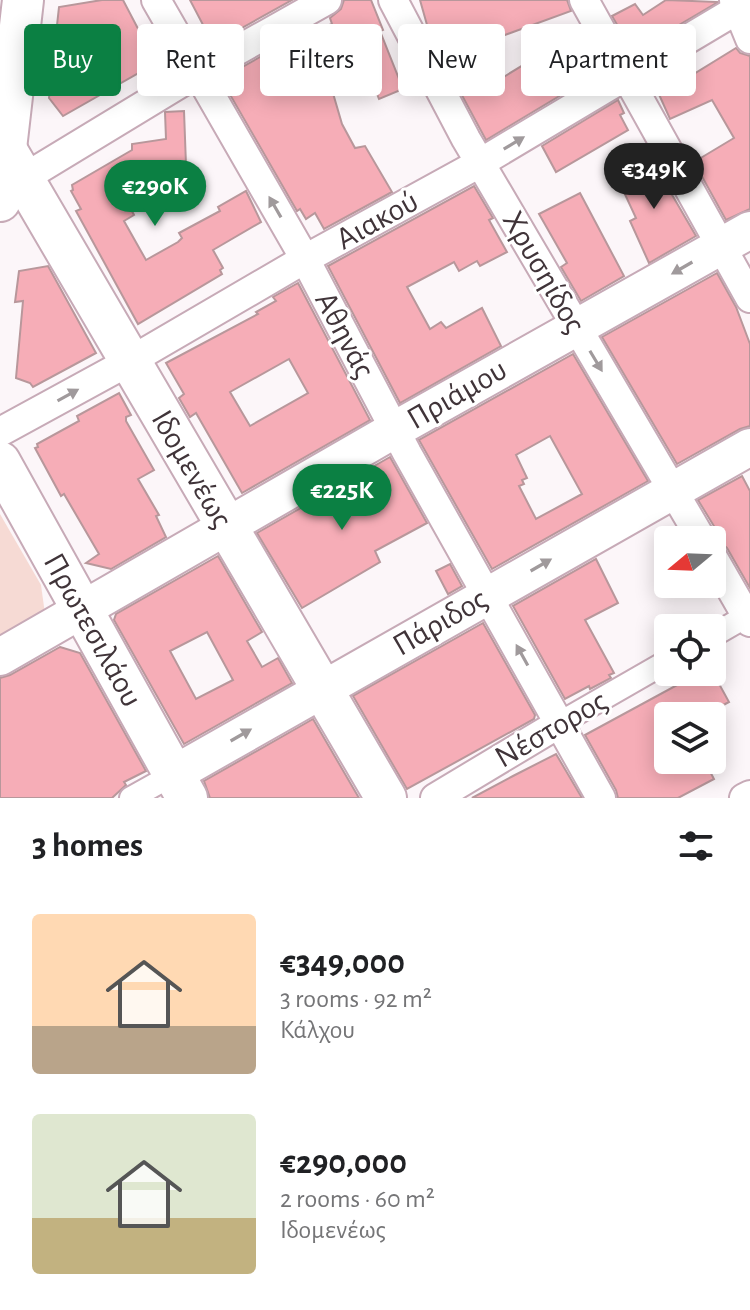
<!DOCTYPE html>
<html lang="en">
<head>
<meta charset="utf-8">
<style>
  :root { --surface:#fff; --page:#f2f2f2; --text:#202124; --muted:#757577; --accent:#0b8043 }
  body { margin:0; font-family:"Alegreya Sans",sans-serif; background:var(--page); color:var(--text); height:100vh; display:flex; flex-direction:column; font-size:30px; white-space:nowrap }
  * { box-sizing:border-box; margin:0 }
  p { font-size:26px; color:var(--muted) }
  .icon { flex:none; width:44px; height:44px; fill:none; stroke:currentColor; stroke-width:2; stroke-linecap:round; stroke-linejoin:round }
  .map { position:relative; height:798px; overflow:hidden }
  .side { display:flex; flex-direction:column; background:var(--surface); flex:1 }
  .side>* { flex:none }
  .banner { position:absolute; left:24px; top:24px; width:702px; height:72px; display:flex; gap:16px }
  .needle { width:52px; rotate:251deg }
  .controls { position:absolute; left:654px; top:526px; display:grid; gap:16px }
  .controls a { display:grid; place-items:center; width:72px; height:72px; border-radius:8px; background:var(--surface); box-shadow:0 4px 20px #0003; font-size:40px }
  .price { position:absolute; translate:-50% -68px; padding:0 18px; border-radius:28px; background:var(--accent); color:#fff; font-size:26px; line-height:52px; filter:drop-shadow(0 2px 4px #0008) }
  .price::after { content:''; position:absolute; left:50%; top:48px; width:24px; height:18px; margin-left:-12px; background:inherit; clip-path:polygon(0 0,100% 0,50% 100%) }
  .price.on { background:#222; color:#fff }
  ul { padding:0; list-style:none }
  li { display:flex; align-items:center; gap:24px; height:200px; padding:0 32px }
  li span { display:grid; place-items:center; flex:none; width:224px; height:160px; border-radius:8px; color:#555 }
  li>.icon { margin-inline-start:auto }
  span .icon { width:96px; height:96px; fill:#fffc; stroke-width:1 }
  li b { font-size:34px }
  h2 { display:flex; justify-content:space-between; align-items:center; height:96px; padding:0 32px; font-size:34px }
  .pill { padding:0 28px; border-radius:8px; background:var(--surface); box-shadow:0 4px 20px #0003; font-size:28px; line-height:72px }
  .pill.on { background:var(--accent); color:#fff }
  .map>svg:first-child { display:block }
  .green { fill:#f6dad4 }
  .building { fill:#f6adb7; stroke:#b8979b; stroke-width:2; fill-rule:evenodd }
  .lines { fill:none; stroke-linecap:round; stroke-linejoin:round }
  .pedestrian-casing { stroke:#c7aab7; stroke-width:26 }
  .minor-casing { stroke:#c7aab7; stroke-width:32 }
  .tertiary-casing { stroke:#c7aab7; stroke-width:40 }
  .secondary-casing { stroke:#c7aab7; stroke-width:44 }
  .pedestrian { stroke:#fff; stroke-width:22 }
  .minor { stroke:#fff; stroke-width:28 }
  .tertiary { stroke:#fff; stroke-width:36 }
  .secondary { stroke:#fff; stroke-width:40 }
  .oneway { fill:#a09a9c }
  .labels { text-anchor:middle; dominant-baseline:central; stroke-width:6; stroke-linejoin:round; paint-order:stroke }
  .street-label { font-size:32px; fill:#403439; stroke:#fff }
</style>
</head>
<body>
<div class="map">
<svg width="750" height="798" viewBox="0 0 750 798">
  <rect width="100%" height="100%" fill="#fcf6f9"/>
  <path class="green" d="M0,514L41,585L45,614L0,640Z"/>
  <g class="building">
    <path d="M102,0H123L156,63L63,116L49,98L59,7Z"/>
    <path d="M190,0H292L213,44Z"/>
    <path d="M344,0H371L383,30L380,31L403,89L379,99L369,74L330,83L342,124L355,148L365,146L392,192L324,229L315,213L306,219L300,209L297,211L221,79L292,39L332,24L330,18L341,9Z"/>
    <path d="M420,0H567L571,11L472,47L492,84L576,33L596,74L486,140L450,73L437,33L431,36L429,32Z"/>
    <path d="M666,0L718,2L633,52L612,16L635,4L643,15Z"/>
    <path d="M736,48L740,53L750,56V209L726,220L694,162L734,138L712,100L670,119L657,90L692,75Z"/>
    <path d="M618,100L624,113L620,115L628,130L556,172L542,146Z"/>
    <path d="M184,111L186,165H159V177L118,185L134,215L124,221L146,260L178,242L182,238L179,233L220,211L218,207L246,191L261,222L213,250L223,268L220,270L222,274L138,324L76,211L81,209L71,191L73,190L72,185L132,150V144L166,139L165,112Z"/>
    <path d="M650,157L696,236L649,263L630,221L636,218L616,175Z"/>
    <path d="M474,186L493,218L489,220L507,252L480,266L477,261L459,271L454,262L407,287L430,329L441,322L446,328L482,308L501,346L400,403L328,266Z"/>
    <path d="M580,193L624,276L581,301L561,267L567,263L539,214Z"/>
    <path d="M48,266L96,353L33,387L30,383L16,378L23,301L15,302L19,271Z"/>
    <path d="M717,273L736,307L750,344V426L740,429L677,464L602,337Z"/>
    <path d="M298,283L370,420L242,493L196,413L190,417L179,398L184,394L166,363L258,314L256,312L276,301L273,297ZM289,359L308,393L250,426L230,392Z"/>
    <path d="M573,354L648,481L492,569L419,440ZM550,436L582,494L536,519L519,486L524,484L522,480L527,478L516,455Z"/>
    <path d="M119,393L131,415L126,417V421L154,470L138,479L159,515L156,516L166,537L111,569L86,563L99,554L64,494L61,496L35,448L38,447L37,444L79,421L77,416Z"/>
    <path d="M390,457L427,523L375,551L380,562L302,608L257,533Z"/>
    <path d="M742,476L750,491V588L727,548L719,541L717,531L698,500Z"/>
    <path d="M218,556L262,632L247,641L262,667L278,658L292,683L184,744L114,620L116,614ZM207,632L233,680L196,699L170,651Z"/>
    <path d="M596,559L618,603L585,620L614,673L609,675L611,678L590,689L589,686L565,699L513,606Z"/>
    <path d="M450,564L462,586L448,594L436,571Z"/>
    <path d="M483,623L535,715L534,719L407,789L353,696Z"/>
    <path d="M60,647L80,653L146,771L124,782L126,785L112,798H0V678L10,675Z"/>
    <path d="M712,671L729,702L703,716H668V760H704L714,779L678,798H618L616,790L585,735L701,672Z"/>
    <path d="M313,719L359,798H210L204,781Z"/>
    <path d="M556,754L582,798H472L513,776Z"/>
  </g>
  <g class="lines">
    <defs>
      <g id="pedestrian">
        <path d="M712,636L750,614"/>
        <path d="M560,723L668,661"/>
        <path d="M131,798L174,774"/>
      </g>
      <g id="minor">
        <path d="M156,0L305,259L407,453L601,798"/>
        <path d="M393,0L466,139L702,540"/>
        <path d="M584,0L750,298"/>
        <path d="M734,0L750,39"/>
        <path d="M24,178L197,73L327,0"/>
        <path d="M0,432L130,361L305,259L480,163L750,2"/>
        <path d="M712,556L750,622"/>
        <path d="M435,798L560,723"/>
        <path d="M744,798L750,795"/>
      </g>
      <g id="tertiary">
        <path d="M0,657L394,430L750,230"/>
        <path d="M174,774L750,447"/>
      </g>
      <g id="secondary">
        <path d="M6,149L386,798"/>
        <path d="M0,201L23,0"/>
        <path d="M0,462L187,798"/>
      </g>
    </defs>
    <use href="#pedestrian" class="pedestrian-casing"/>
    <use href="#minor" class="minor-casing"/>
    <use href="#tertiary" class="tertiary-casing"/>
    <use href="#secondary" class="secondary-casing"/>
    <use href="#pedestrian" class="pedestrian"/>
    <use href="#minor" class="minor"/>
    <use href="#tertiary" class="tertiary"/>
    <use href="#secondary" class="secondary"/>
  </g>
  <defs><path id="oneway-solid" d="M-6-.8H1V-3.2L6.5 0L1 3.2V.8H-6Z" transform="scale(2)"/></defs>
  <g class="oneway">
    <use href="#oneway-solid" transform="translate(514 143) rotate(-31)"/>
    <use href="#oneway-solid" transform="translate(275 207) rotate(-120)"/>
    <use href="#oneway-solid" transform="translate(682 268) rotate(150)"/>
    <use href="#oneway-solid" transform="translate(596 361) rotate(59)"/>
    <use href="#oneway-solid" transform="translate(68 395) rotate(-29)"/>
    <use href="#oneway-solid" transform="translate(541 565) rotate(-30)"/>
    <use href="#oneway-solid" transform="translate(522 655) rotate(-119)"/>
    <use href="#oneway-solid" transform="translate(241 735) rotate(-30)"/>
  </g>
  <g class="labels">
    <g class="street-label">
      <text transform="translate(377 220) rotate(-29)">Αιακού</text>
      <text transform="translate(544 272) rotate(60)">Χρυσηίδος</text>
      <text transform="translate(345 335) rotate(62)">Αθηνάς</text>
      <text transform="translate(457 394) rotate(-30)">Πριάμου</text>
      <text transform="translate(192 469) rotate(60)">Ιδομενέως</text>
      <text transform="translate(440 622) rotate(-30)">Πάριδος</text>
      <text transform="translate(93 630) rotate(61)">Πρωτεσιλάου</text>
      <text transform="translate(551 729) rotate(-30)">Νέστορος</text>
    </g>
  </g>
</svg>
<div class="controls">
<a><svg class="needle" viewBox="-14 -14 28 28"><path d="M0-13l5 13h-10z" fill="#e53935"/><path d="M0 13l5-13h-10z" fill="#757577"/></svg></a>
<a><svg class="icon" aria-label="locate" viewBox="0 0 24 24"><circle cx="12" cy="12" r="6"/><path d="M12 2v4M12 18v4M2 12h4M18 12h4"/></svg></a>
<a><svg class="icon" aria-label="layers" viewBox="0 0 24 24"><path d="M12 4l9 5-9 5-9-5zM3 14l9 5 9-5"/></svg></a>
</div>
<b class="price on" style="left:654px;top:211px">€349K</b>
<b class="price" style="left:155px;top:228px">€290K</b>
<b class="price" style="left:342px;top:532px">€225K</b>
<div class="banner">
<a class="pill on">Buy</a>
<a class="pill">Rent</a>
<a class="pill">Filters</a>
<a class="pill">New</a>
<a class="pill">Apartment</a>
</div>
</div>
<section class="side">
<h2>3 homes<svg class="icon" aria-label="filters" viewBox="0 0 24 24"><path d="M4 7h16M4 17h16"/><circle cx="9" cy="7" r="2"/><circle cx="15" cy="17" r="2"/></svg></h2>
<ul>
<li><span style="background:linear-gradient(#ffd9b3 70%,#b9a48a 0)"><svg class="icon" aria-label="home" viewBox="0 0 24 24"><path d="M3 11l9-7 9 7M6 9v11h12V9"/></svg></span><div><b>€349,000</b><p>3 rooms · 92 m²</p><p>Κάλχου</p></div></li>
<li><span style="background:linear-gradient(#dfe7d0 65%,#c2b280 0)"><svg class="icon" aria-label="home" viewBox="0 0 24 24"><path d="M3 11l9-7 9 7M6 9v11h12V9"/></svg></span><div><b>€290,000</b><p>2 rooms · 60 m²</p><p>Ιδομενέως</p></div></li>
</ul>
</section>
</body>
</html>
